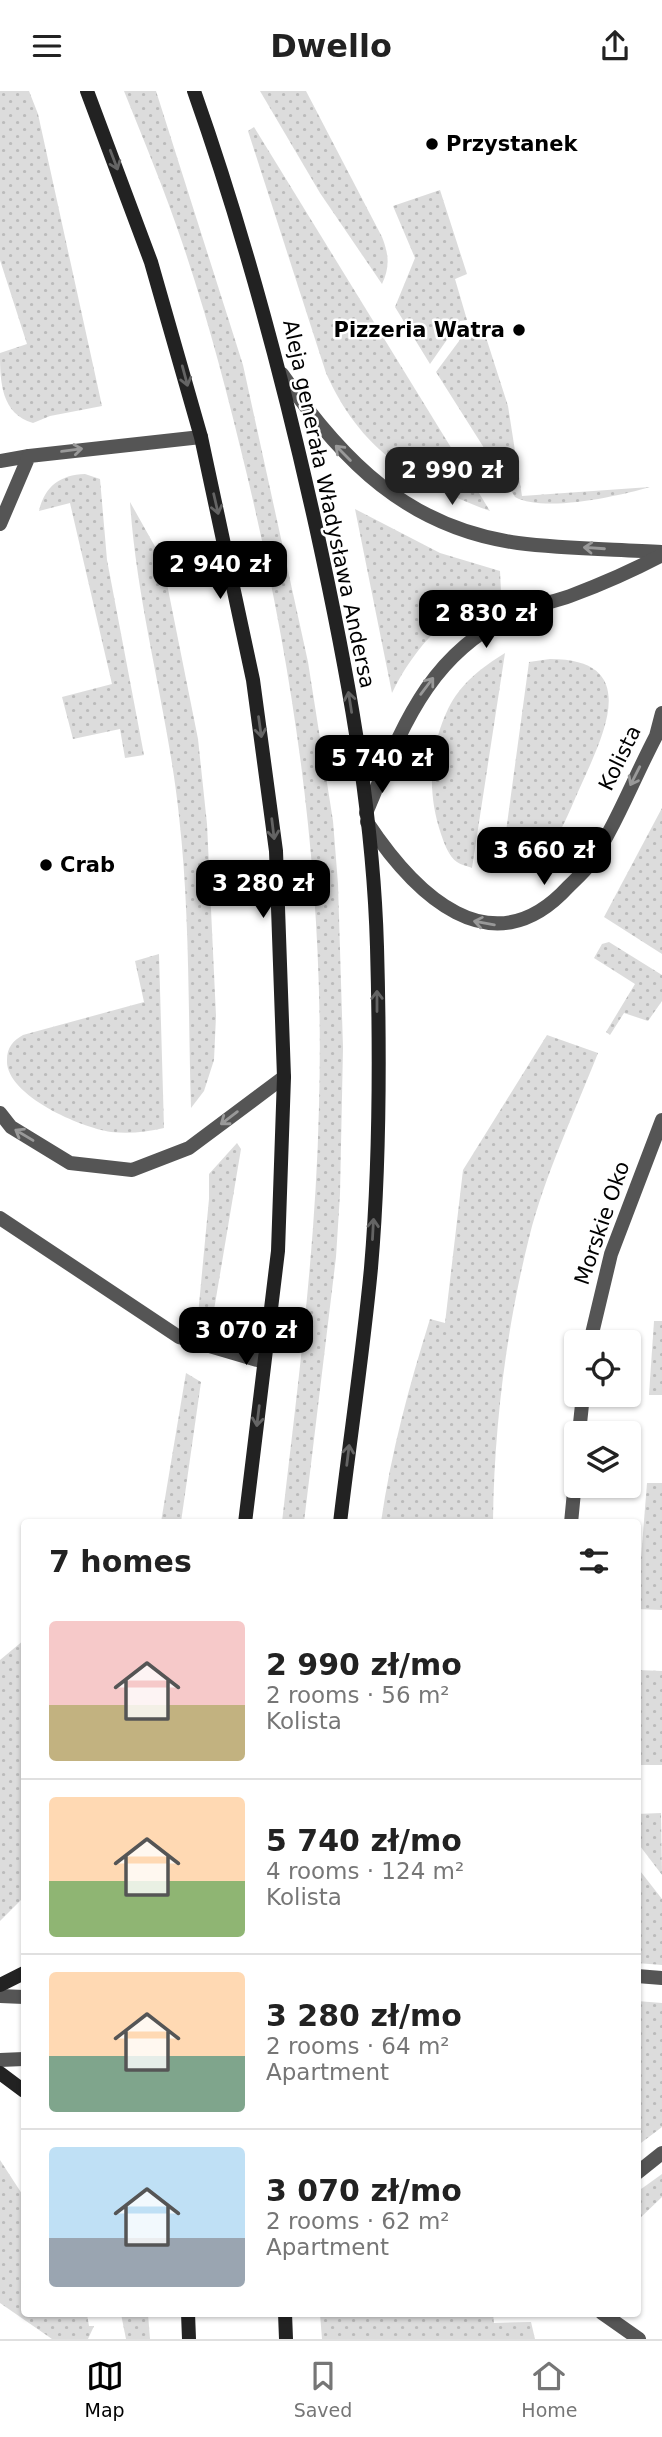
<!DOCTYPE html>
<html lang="en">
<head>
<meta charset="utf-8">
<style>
  :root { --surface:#fff; --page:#f6f6f6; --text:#222; --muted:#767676; --line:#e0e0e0; --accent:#000 }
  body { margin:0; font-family:"DejaVu Sans",sans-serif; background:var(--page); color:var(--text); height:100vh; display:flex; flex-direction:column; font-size:26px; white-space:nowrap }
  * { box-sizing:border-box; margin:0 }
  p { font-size:23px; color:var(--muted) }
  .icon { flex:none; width:38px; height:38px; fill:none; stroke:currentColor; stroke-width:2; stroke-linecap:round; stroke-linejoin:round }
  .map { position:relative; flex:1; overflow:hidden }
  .drawer { position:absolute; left:21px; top:1428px; width:620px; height:798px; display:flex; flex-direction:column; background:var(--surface); border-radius:7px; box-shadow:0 2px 5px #0004 }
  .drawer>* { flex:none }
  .buttons { position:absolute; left:564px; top:1239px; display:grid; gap:14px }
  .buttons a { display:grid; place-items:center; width:77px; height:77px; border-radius:7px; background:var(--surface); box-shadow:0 2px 5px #0004; font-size:35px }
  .price { position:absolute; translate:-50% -60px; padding:0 16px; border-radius:14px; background:var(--accent); color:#fff; font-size:23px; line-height:46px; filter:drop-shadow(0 2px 4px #0008) }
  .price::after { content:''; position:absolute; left:50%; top:42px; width:21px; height:16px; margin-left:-10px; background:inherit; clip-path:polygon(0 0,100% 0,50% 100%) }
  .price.selected { background:#222; color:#fff }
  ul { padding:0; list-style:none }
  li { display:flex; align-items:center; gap:21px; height:175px; padding:0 28px }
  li+li { border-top:2px solid var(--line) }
  li span { display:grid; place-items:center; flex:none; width:196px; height:140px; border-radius:7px; color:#555 }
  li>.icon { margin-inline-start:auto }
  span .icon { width:84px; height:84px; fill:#fffc; stroke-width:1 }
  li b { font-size:30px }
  h2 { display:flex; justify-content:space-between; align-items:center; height:84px; padding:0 28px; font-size:30px }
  header { display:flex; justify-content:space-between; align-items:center; height:91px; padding:0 28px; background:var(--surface); font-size:32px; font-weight:600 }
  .menu { display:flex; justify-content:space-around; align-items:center; height:98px; border-top:2px solid var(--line); background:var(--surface); font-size:19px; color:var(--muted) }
  .menu a { display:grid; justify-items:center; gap:4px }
  .menu .selected { color:var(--accent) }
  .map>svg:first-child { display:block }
  .grass { fill:url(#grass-dots) }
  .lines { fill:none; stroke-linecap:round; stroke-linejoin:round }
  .service { stroke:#555; stroke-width:14 }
  .minor { stroke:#555; stroke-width:14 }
  .tertiary { stroke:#555; stroke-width:14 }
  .secondary { stroke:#222; stroke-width:14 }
  .oneway { stroke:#646464 }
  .oneway2 { stroke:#999 }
  .poi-dot { fill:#000; stroke:#fff; stroke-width:2.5 }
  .labels { text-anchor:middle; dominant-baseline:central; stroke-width:5; stroke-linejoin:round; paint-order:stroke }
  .poi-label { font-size:21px; font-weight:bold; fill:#000; stroke:#fff; text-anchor:start }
  .street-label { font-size:21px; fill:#000; stroke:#fff }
</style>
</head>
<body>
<header><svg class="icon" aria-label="menu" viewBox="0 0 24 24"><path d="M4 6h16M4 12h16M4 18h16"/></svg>Dwello<svg class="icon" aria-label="share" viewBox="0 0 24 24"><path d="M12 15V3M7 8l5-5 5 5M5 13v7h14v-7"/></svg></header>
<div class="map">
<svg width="662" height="2248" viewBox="0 0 662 2248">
  <defs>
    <pattern id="grass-dots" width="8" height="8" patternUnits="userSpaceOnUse" patternTransform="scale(1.75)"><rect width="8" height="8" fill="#dcdcdc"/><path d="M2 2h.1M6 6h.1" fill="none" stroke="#bbb" stroke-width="1.8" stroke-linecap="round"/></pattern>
  </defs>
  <rect width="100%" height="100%" fill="#fff"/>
  <g class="grass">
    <path d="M0,0H29L38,23L102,315L50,325L33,332C1,323 0,290 0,262L27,253L0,169Z"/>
    <path d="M124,0H156L243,274L308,571L333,730L338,793L343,957L340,1103L336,1166L304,1431H282C298,1293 316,1155 319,1015C325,800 297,593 247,384C228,305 208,227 182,151C165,100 144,50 124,0Z"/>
    <path d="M260,0H306L382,146C389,164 390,176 382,193L320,102Z"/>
    <path d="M254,36L490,420C414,392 360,359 326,282L248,40Z"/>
    <path d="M440,99L467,183L455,188L467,229L460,230L430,273L395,216L415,167L393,115Z"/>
    <path d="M483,237L508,315L522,405L650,396C619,405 544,422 515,406L436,281L465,242Z"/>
    <path d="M85,383L100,388L107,469L144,664L125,667L120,638L73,648L62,606L112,593L70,412L39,420C45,395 60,384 85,383Z"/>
    <path d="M130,411L162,468L198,648L207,733L216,925L214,969L204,1000L191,1017C188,921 190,822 179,725C168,620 137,517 130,411Z"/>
    <path d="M355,418L440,462L500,480L501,501C450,517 415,555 392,602Z"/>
    <path d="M505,562L472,777C468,775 461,774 457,771C449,766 444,752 441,743C427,702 429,658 448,618C460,593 482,576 505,562Z"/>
    <path d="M550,568C641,568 605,641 582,692C571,715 562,745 543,762C531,773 517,771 502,770L529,571Z"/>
    <path d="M662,717V863L604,826Z"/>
    <path d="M609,851L662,884V910L648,930L624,922L610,944L606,941L635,893L594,867L602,853Z"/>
    <path d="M159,863L164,1037C146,1041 130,1043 111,1041C81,1037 5,1004 7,969C7,956 13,950 23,944L144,911L135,870Z"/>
    <path d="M547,944L598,962C574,1023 545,1083 529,1147C506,1239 494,1337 493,1431H381C391,1362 409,1295 430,1228L445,1232L463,1079Z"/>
    <path d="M237,1052L241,1058L214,1219L198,1224L209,1108V1083Z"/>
    <path d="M654,1230H662V1304H649Z"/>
    <path d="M186,1282L201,1291L181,1431H161Z"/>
    <path d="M647,1392H662V1519L637,1518Z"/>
    <path d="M24,1549V1806L0,1830V1569Z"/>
    <path d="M637,1579L662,1580V1674H637Z"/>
    <path d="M661,1722L662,1784L637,1751V1723Z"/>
    <path d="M637,1776L662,1808V1874L637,1872Z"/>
    <path d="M637,1910L662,1912V2036L637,2055Z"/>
    <path d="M0,2069L24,2106V2222L87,2223L89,2235H94L88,2248H52L0,2212Z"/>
    <path d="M662,2083V2106L637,2130V2101Z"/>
    <path d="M121,2223H148L150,2248H126Z"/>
    <path d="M320,2223H493L494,2232L531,2231L535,2248H322Z"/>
  </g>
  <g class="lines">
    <g class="service">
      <path d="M0,370L29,365"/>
      <path d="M0,433L29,365L201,346"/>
      <path d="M0,1022L11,1036L70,1072L132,1079L189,1057L284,986"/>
      <path d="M0,1127L179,1246L264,1271"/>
      <path d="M637,1885L662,1887"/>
      <path d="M637,2082L662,2062"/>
    </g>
    <g class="minor">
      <path d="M282,283C342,370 408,437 518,452C565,458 614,458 662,461"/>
      <path d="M366,722C402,637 428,561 519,521C535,514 553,511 570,505C602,493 632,480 662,464"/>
      <path d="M367,731C414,802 491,880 568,796C575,789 584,781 590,773C616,734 634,687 656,645L662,622"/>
      <path d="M590,1251L611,1163L662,1029"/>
      <path d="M579,1342L583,1304"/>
      <path d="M571,1432L576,1380"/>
      <path d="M602,2222L639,2248"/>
    </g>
    <g class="tertiary">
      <path d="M0,1905L24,1906"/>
      <path d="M0,1969L24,1968"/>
    </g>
    <g class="secondary">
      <path d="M87,0L151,171L201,346L253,589L276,760L284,986L278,1160L245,1432"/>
      <path d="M194,0C245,144 283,288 316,436C346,573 373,715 377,856C380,962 380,1072 371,1177C363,1262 350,1347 340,1432"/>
      <path d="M0,1894L24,1882"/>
      <path d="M0,1982L24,2000"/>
      <path d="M188,2222L189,2248"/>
      <path d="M285,2222L286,2248"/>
    </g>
  </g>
  <defs><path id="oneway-shaft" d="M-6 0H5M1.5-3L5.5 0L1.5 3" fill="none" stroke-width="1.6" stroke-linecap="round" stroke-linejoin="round" transform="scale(1.75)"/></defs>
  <g class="oneway">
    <use href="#oneway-shaft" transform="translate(114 69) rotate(69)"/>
    <use href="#oneway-shaft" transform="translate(185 285) rotate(75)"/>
    <use href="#oneway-shaft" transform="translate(216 413) rotate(77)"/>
    <use href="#oneway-shaft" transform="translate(350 611) rotate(-99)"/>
    <use href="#oneway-shaft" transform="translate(260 636) rotate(82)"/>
    <use href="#oneway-shaft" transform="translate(273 738) rotate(83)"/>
    <use href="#oneway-shaft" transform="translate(377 910) rotate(-90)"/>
    <use href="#oneway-shaft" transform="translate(373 1138) rotate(-87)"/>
    <use href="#oneway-shaft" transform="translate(258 1325) rotate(97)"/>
    <use href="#oneway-shaft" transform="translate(348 1364) rotate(-83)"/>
  </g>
  <g class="oneway2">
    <use href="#oneway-shaft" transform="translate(72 359) rotate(-8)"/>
    <use href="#oneway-shaft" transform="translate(343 362) rotate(-135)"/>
    <use href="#oneway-shaft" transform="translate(594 457) rotate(-176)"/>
    <use href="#oneway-shaft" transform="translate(427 595) rotate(-53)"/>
    <use href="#oneway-shaft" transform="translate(635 685) rotate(117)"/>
    <use href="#oneway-shaft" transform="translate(484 832) rotate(-170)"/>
    <use href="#oneway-shaft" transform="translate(229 1027) rotate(143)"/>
    <use href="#oneway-shaft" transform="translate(24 1044) rotate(-149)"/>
  </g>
  <g class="poi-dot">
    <circle cx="432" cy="53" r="7"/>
    <circle cx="519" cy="239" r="7"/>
    <circle cx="46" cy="774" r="7"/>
  </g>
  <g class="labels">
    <g class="poi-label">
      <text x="446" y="53">Przystanek</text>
      <text x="505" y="239" text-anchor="end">Pizzeria Watra</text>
      <text x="60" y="774">Crab</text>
    </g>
    <g class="street-label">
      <text transform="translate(329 413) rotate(78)">Aleja generała Władysława Andersa</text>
      <text transform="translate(620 667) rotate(-64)">Kolista</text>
      <text transform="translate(602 1132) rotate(-71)">Morskie Oko</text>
    </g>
  </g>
</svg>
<div class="buttons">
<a><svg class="icon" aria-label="locate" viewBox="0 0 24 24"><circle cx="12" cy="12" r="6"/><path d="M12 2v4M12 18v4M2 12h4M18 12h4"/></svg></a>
<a><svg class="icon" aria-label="layers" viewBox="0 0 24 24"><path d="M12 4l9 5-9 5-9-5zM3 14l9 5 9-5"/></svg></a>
</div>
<b class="price selected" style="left:452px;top:416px">2 990 zł</b>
<b class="price" style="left:220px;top:510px">2 940 zł</b>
<b class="price" style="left:486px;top:559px">2 830 zł</b>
<b class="price" style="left:382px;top:704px">5 740 zł</b>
<b class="price" style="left:544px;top:796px">3 660 zł</b>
<b class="price" style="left:263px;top:829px">3 280 zł</b>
<b class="price" style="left:246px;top:1276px">3 070 zł</b>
<section class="drawer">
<h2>7 homes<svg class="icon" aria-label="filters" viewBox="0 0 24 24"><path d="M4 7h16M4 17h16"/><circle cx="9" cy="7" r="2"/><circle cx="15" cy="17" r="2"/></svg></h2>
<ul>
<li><span style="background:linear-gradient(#f6c9c9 60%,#c2b280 0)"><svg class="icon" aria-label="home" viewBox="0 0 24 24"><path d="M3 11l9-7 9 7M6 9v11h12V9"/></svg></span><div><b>2 990 zł/mo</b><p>2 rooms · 56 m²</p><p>Kolista</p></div></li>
<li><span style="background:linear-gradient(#ffd9b3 60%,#8fb573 0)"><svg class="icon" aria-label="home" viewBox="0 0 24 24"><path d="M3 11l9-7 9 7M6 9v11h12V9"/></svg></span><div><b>5 740 zł/mo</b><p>4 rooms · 124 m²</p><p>Kolista</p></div></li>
<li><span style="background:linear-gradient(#ffd9b3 60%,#7fa58c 0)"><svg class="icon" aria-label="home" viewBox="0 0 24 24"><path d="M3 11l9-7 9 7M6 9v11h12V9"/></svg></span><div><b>3 280 zł/mo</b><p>2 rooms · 64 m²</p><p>Apartment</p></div></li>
<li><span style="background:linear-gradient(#bfe0f5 65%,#9aa5b1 0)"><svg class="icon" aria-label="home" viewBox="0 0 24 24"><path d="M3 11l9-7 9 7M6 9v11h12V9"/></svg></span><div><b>3 070 zł/mo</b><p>2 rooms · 62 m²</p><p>Apartment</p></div></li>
</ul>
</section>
</div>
<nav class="menu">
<a class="selected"><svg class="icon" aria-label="map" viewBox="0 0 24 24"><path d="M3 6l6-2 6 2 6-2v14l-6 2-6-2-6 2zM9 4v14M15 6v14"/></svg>Map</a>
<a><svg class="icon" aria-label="saved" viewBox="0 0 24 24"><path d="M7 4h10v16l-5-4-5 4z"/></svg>Saved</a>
<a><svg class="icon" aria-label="home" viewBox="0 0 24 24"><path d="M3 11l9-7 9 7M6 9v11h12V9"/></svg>Home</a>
</nav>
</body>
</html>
